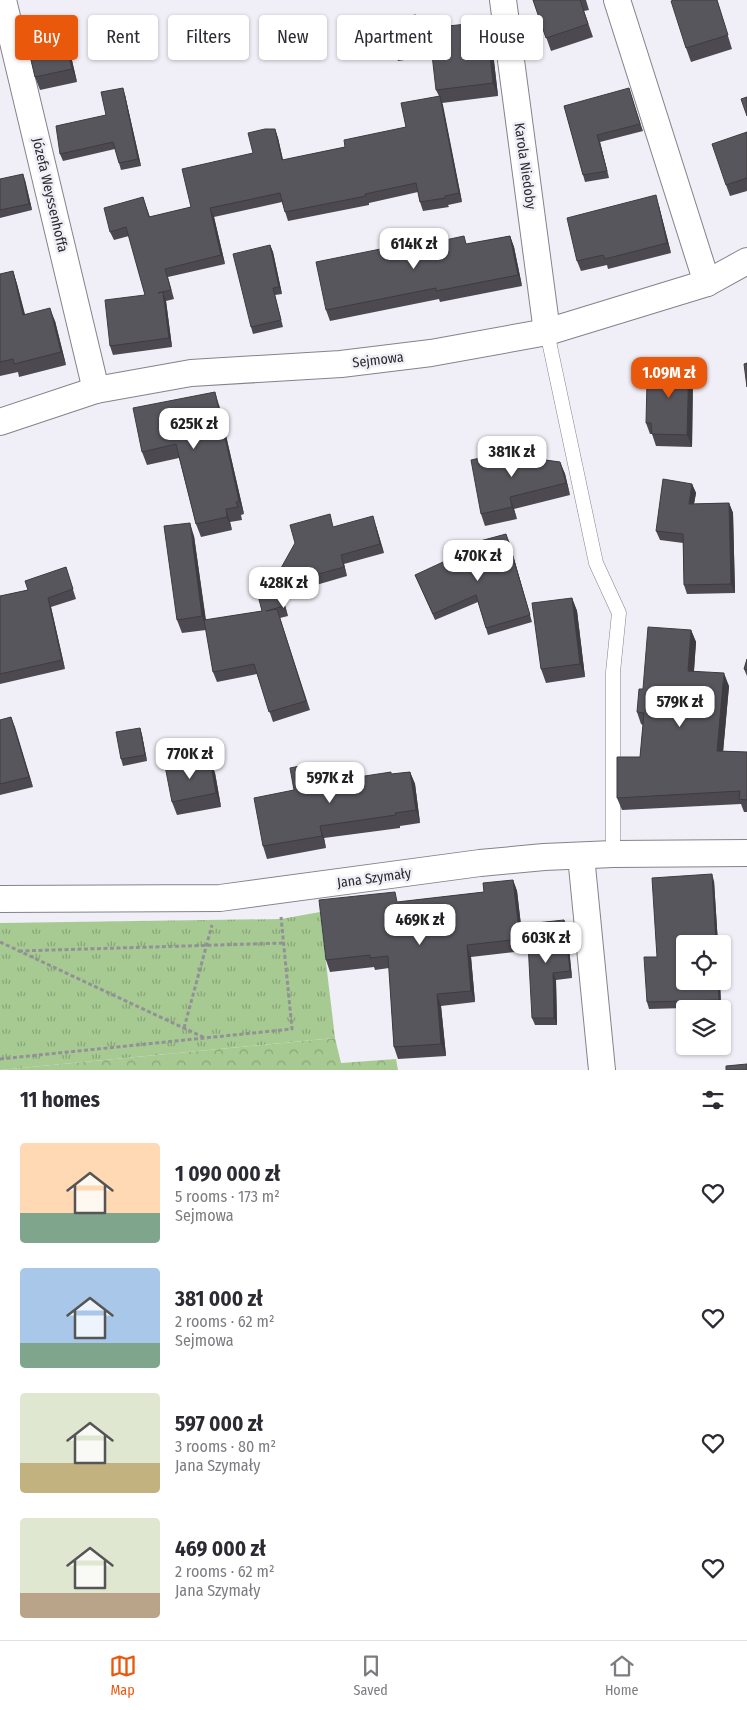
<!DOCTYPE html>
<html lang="en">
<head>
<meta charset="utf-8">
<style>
  :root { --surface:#fff; --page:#f2f2f3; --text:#2b2b33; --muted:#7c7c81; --line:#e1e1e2; --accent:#ea580c }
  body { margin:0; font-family:"Fira Sans Condensed",sans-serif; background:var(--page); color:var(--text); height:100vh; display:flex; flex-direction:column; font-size:19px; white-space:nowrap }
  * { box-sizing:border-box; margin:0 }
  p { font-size:16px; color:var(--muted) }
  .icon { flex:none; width:28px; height:28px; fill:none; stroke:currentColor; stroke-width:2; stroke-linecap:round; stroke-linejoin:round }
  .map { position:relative; height:1070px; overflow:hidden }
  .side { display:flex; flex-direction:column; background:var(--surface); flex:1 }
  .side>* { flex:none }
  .guide { position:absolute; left:15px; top:15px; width:718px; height:45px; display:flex; gap:10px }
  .buttons { position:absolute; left:676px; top:935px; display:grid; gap:10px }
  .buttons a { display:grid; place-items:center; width:55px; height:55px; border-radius:5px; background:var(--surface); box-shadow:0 1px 4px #0004; font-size:25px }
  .price { position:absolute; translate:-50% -42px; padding:0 11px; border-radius:10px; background:#fff; color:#222; font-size:16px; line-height:32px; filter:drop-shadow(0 1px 2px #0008) }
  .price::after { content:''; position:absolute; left:50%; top:30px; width:15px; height:11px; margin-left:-8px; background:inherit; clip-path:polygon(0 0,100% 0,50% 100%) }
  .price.active { background:var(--accent); color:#fff }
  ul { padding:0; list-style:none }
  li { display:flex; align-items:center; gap:15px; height:125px; padding:0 20px }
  li span { display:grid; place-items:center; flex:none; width:140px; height:100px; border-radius:5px; color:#555 }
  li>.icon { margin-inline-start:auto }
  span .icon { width:60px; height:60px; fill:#fffc; stroke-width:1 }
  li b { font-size:21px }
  h2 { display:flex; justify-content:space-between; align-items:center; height:60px; padding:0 20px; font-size:21px }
  .pill { padding:0 18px; border-radius:5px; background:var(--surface); box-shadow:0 1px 4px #0004; font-size:18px; line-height:45px }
  .pill.active { background:var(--accent); color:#fff }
  .dock { display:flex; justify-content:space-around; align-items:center; height:70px; border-top:1px solid var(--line); background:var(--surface); font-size:14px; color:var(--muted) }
  .dock a { display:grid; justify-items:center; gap:2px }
  .dock .active { color:var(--accent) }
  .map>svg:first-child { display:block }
  .grass { fill:url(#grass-tufts) }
  .forest { fill:url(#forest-crowns) }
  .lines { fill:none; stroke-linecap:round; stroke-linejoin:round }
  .lane-casing { stroke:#84838a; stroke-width:15 }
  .street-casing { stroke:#84838a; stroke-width:28 }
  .path { stroke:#929197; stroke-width:3; stroke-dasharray:4 2.5; stroke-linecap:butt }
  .lane { stroke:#fff; stroke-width:14 }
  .street { stroke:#fff; stroke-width:26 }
  .wall { fill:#4c4a50 }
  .shaded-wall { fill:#3e3c41 }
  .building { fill:#58565d; stroke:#3e3c41 }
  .labels { text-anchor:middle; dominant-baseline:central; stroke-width:5; stroke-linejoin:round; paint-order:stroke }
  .street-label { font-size:14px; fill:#2a292c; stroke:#f0eff7 }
</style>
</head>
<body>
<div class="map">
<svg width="747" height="1070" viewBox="0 0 747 1070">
  <defs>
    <pattern id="grass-tufts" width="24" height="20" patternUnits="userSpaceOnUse" patternTransform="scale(1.25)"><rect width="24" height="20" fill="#a7ca93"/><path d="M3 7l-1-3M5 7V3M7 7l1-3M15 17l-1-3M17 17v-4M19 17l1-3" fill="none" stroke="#88a478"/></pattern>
    <pattern id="forest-crowns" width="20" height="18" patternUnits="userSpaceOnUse" patternTransform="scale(1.25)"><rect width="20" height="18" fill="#a7ca93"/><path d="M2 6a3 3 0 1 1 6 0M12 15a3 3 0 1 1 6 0" fill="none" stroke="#88a478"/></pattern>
  </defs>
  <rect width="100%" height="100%" fill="#f0eff7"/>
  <path class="grass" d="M320,912L335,1038L0,1070V923L281,919Z"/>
  <path class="forest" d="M335,1038L341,1063L396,1059L398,1070H0Z"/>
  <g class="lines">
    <defs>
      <path id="lane" d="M547,332L596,563L619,613L613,672V854"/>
      <g id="street">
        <path d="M3,0L96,390"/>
        <path d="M503,0L547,332"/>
        <path d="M617,0L707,283"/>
        <path d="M0,422L96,390L191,373L341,364L431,353L547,332L707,283L747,261"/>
        <path d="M581,856L602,1070"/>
        <path d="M0,899L220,898L480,863L544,857L613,854L747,853"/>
      </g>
    </defs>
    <use href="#lane" class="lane-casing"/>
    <use href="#street" class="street-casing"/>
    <g class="path">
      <path d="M0,942L205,1038"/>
      <path d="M19,951L284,943"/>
      <path d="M184,1028L212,925"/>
      <path d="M0,1059L292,1029L281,917"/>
    </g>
    <use href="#lane" class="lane"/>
    <use href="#street" class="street"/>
  </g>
  <g class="wall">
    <path d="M533,0H586L589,10L584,11L593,37L551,51Z"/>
    <path d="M674,0H717L732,49L691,62L686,48Z"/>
    <path d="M418,22L424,57L398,61L396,54Z"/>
    <path d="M491,35L498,96L442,103L462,202L448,205L449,207L423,211L420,202L418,192L369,203V205L288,221L282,202L214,217L225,264L168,277L174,299L166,301L172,347L113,355L110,346L145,295L129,236L114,240L110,232L143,197L150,217L191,207L253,153L275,129L278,138L283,160L345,147L406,127L439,96L436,90Z"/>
    <path d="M67,39L77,82L40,90L35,77Z"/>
    <path d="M125,95L141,166L121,170L115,149L63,161L60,154L106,115Z"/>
    <path d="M631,95L643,131L600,142L609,178L585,182L564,106Z"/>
    <path d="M747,132V191L730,196L726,185Z"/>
    <path d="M0,179L25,180L32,210L0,218Z"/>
    <path d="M659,206L671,253L608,269L607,265L581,271L577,261Z"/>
    <path d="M510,236L514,247L522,286L440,302L439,299L330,321L326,310L436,242L467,244Z"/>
    <path d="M270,245L273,252L282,294L275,295L283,327L253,334L251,327Z"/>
    <path d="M13,271L17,284L25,314L55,321L66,365L19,377L18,372L0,376V274Z"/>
    <path d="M689,362L693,374L692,447L656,446L652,434H650L646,423L655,381Z"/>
    <path d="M219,405L244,514L241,515L242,520L230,522L232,530L201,537L196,524L179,458L147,465L142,452Z"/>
    <path d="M519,456L560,462L565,474L570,495L514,509L517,519L485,526L481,514Z"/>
    <path d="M692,484L696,493L694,504L729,503L733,513L735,593L687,594L684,585L683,543L660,540L656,531Z"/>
    <path d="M376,526L384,553L344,564L347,576L282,595L288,616L280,618L310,710L273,722L257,674L217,682L213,672L206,630L182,633L177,620L194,536L206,620L262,611L276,577L334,527Z"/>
    <path d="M509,541L532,622L488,635L478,602L435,620L415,575Z"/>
    <path d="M66,567L76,599L51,607L65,669L0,684V596L28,590Z"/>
    <path d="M572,598L577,611L585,677L546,683L541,669Z"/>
    <path d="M691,630L696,642L694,671L729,686L723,751L747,752V812H744L741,804L622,810L617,798L640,757L643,725L641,724L637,712L643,689Z"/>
    <path d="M747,659V676L744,669Z"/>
    <path d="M11,717L33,787L0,795V720Z"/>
    <path d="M140,728L142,735L147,761L123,766L121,759Z"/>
    <path d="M210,760L215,773L221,807L177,815L172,802Z"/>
    <path d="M315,763L320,775L321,782L410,772L415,784L420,823L400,826V828L324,838L326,848L267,859L263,846L294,790Z"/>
    <path d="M513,880L517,891L524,951L471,957L475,1002L441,1006L446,1056L398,1059L394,1047L389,968L375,970L374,967L330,972L326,960L398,902L484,892Z"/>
    <path d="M714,881L718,944H685V981H720L721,1007L649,1009L647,1002L657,957Z"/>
    <path d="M564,920L567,927L572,978L556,980L557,1025H535L532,1018Z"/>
  </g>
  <g class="shaded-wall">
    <path d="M416,15L418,22L424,57L422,50Z"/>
    <path d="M486,22L491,35L498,96L493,83Z"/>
    <path d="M62,26L67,39L77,82L72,69Z"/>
    <path d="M123,88L125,95L141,166L138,159Z"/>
    <path d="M440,96L443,105L462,202L459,193Z"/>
    <path d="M275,129L278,138L285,169L282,160Z"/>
    <path d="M597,135L600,142L609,178L607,171Z"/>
    <path d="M23,174L25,180L32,210L29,204Z"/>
    <path d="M656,195L659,206L671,253L667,243Z"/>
    <path d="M210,208L214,217L225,264L221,255Z"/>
    <path d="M510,236L514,247L522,286L518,275Z"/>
    <path d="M270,245L273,252L282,294L279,287Z"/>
    <path d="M13,271L17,284L28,328L23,315Z"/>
    <path d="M163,292L166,301L172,347L169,338Z"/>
    <path d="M50,308L55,321L66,365L61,352Z"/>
    <path d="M689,362L693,374L692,447L687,435Z"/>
    <path d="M215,392L219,405L244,514L239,501Z"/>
    <path d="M560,462L565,474L570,495L566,483Z"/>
    <path d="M692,484L696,493L692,514L689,504Z"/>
    <path d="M510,497L514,509L517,519L512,507Z"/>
    <path d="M729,503L733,513L735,593L731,584Z"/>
    <path d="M226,509L230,522L232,530L227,517Z"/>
    <path d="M373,516L376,526L384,553L380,544Z"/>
    <path d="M190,523L194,536L207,630L202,616Z"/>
    <path d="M506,534L509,541L532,622L530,615Z"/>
    <path d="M341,555L344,564L347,576L344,567Z"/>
    <path d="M278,585L282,595L288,616L284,606Z"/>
    <path d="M48,598L51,607L65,669L62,660Z"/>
    <path d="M572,598L577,611L585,677L580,664Z"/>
    <path d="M691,630L696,642L693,683L688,671Z"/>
    <path d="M724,673L729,686L722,764L717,751Z"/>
    <path d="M11,717L15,727L33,787L29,777Z"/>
    <path d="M140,728L142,735L147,761L145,755Z"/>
    <path d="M210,760L215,773L221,807L216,793Z"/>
    <path d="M315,763L320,775L323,795L319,783Z"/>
    <path d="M410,772L415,784L420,823L416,810Z"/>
    <path d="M320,826L324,838L326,848L322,836Z"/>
    <path d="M712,874L714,881L718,944H716Z"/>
    <path d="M513,880L517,891L524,951L520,939Z"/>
    <path d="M564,920L567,927L572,978L570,971Z"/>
    <path d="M467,945L471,957L475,1002L471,991Z"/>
    <path d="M553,973L556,980L557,1025L554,1018Z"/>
    <path d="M718,981H720L721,1007L719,1000Z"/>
    <path d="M437,994L441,1006L446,1056L441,1044Z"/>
  </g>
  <g class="building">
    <path d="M533,0H580L588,24L546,38Z"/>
    <path d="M674,0H717L728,35L686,48L671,1Z"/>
    <path d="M416,15L422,50L396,54L391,19Z"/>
    <path d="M486,22L493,83L436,90L429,28Z"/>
    <path d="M62,26L72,69L35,77L25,34Z"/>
    <path d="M123,88L138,159L119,163L113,142L60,154L56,126L106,115L101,92Z"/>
    <path d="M629,88L640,124L597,135L607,171L583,175L564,106Z"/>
    <path d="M440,96L459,193L445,196V198L420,202L416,183L365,194L366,196L285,212L280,193L210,208L221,255L165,269L171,290L158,293L163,292L169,338L110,346L105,300L145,295L126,227L110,232L104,208L143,197L149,217L191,207L182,169L253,153L248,133L265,129H275L282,160L345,147L344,140L406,127L401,103Z"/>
    <path d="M747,97V116L741,99Z"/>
    <path d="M747,132V178L726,185L712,144Z"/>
    <path d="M23,174L29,204L0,210V179Z"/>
    <path d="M656,195L667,243L605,259L603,255L577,261L567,218Z"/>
    <path d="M464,236L466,244L510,236L518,275L436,291V288L326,310L316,262L435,238L436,242Z"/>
    <path d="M270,245L279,287L273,288L281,320L251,327L233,254Z"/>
    <path d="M13,271L23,315L50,308L61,352L14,364L13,359L0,362V274Z"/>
    <path d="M656,362H689L687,435L652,434L651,423H646L647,381H655Z"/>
    <path d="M747,363V387L744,364Z"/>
    <path d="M215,392L239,501L236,502L238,507L226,509L227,517L196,524L176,444L142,452L133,408Z"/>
    <path d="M516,450V456L560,462L566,483L510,497L512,507L481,514L471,460Z"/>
    <path d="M663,479L692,484L689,504L729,503L731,584L684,585L683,534L656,531Z"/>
    <path d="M330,514L333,527L373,516L380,544L341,555L344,567L278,585L284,606L266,611L277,609L306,701L269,712L254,664L213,672L204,620L262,611L254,580L275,574L276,577L295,543L290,525Z"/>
    <path d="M190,523L202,616L177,620L164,526Z"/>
    <path d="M506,534L530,615L486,628L476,595L433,614L415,575L471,549L469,544Z"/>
    <path d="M66,567L73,589L48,598L62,660L0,674V596L28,590L25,581Z"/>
    <path d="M572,598L580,664L541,669L532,603Z"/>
    <path d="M648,627L691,630L688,671L724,673L717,751L747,752V800L739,799L740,791L617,798V757H640L644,713L637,712L639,689H643Z"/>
    <path d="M747,659V670L744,669Z"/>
    <path d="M11,717L29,777L0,784V720Z"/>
    <path d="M140,728L145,755L121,759L116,732Z"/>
    <path d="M210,760L216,793L172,802L165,766Z"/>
    <path d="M315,763L319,783L391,772V774L410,772L416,810L395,813L396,815L320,826L322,836L263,846L254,798L294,790L290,768Z"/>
    <path d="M712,874L716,944H685V981H718L719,1000L647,1002L644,957H657L652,878Z"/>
    <path d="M513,880L520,939L467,945L471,991L437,994L441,1044L394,1047L388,956L370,958V955L326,960L319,900L395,892L397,902L484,892L483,883Z"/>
    <path d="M564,920L570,971L553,973L554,1018H532L527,924Z"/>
    <path d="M747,1064V1070H726V1066Z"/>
  </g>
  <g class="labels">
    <g class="street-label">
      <text transform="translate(525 166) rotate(82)">Karola Niedoby</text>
      <text transform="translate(50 195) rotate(77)">Józefa Weyssenhoffa</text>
      <text transform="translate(378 360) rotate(-7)">Sejmowa</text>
      <text transform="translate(374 878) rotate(-8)">Jana Szymały</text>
    </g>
  </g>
</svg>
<div class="buttons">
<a><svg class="icon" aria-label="locate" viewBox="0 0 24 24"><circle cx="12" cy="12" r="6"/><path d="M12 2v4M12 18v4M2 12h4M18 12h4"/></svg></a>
<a><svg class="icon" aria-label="layers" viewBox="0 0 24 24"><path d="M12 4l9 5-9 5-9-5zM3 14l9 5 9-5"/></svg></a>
</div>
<b class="price" style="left:414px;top:270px">614K zł</b>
<b class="price active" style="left:669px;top:399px">1.09M zł</b>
<b class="price" style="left:194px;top:450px">625K zł</b>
<b class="price" style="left:512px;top:478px">381K zł</b>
<b class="price" style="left:478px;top:582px">470K zł</b>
<b class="price" style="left:284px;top:609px">428K zł</b>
<b class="price" style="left:680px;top:728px">579K zł</b>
<b class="price" style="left:190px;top:780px">770K zł</b>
<b class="price" style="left:330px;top:804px">597K zł</b>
<b class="price" style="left:420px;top:946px">469K zł</b>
<b class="price" style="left:546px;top:964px">603K zł</b>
<div class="guide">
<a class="pill active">Buy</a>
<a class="pill">Rent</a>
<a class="pill">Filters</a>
<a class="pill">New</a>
<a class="pill">Apartment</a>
<a class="pill">House</a>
</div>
</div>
<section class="side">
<h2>11 homes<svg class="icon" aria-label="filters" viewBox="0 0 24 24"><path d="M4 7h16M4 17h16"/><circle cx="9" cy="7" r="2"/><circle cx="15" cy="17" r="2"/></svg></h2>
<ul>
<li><span style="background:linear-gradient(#ffd9b3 70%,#7fa58c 0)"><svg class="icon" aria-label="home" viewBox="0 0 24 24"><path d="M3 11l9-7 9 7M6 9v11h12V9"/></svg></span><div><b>1 090 000 zł</b><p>5 rooms · 173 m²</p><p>Sejmowa</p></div><svg class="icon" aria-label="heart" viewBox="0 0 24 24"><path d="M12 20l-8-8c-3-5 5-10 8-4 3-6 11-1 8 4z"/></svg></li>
<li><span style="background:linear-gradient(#a9c7e8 75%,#7fa58c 0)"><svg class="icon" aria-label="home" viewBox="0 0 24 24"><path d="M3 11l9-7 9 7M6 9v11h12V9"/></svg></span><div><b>381 000 zł</b><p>2 rooms · 62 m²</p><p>Sejmowa</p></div><svg class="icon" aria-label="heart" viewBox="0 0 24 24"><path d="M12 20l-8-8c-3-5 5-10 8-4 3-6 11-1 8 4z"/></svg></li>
<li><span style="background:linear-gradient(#dfe7d0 70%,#c2b280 0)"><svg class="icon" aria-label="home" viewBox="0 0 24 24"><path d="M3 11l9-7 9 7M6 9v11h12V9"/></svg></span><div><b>597 000 zł</b><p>3 rooms · 80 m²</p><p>Jana Szymały</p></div><svg class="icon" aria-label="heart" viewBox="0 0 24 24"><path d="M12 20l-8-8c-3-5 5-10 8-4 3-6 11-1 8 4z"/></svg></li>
<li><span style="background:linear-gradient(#dfe7d0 75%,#b9a48a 0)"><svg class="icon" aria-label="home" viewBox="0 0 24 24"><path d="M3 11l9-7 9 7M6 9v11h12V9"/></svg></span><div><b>469 000 zł</b><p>2 rooms · 62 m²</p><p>Jana Szymały</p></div><svg class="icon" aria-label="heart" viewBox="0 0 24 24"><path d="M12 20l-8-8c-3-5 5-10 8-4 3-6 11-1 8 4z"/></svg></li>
</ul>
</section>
<nav class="dock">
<a class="active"><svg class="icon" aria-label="map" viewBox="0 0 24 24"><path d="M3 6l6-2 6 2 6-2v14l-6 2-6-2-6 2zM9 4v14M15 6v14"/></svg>Map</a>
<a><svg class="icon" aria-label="saved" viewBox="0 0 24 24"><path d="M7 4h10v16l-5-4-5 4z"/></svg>Saved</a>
<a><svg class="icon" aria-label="home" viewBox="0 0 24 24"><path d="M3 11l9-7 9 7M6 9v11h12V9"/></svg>Home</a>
</nav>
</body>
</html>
